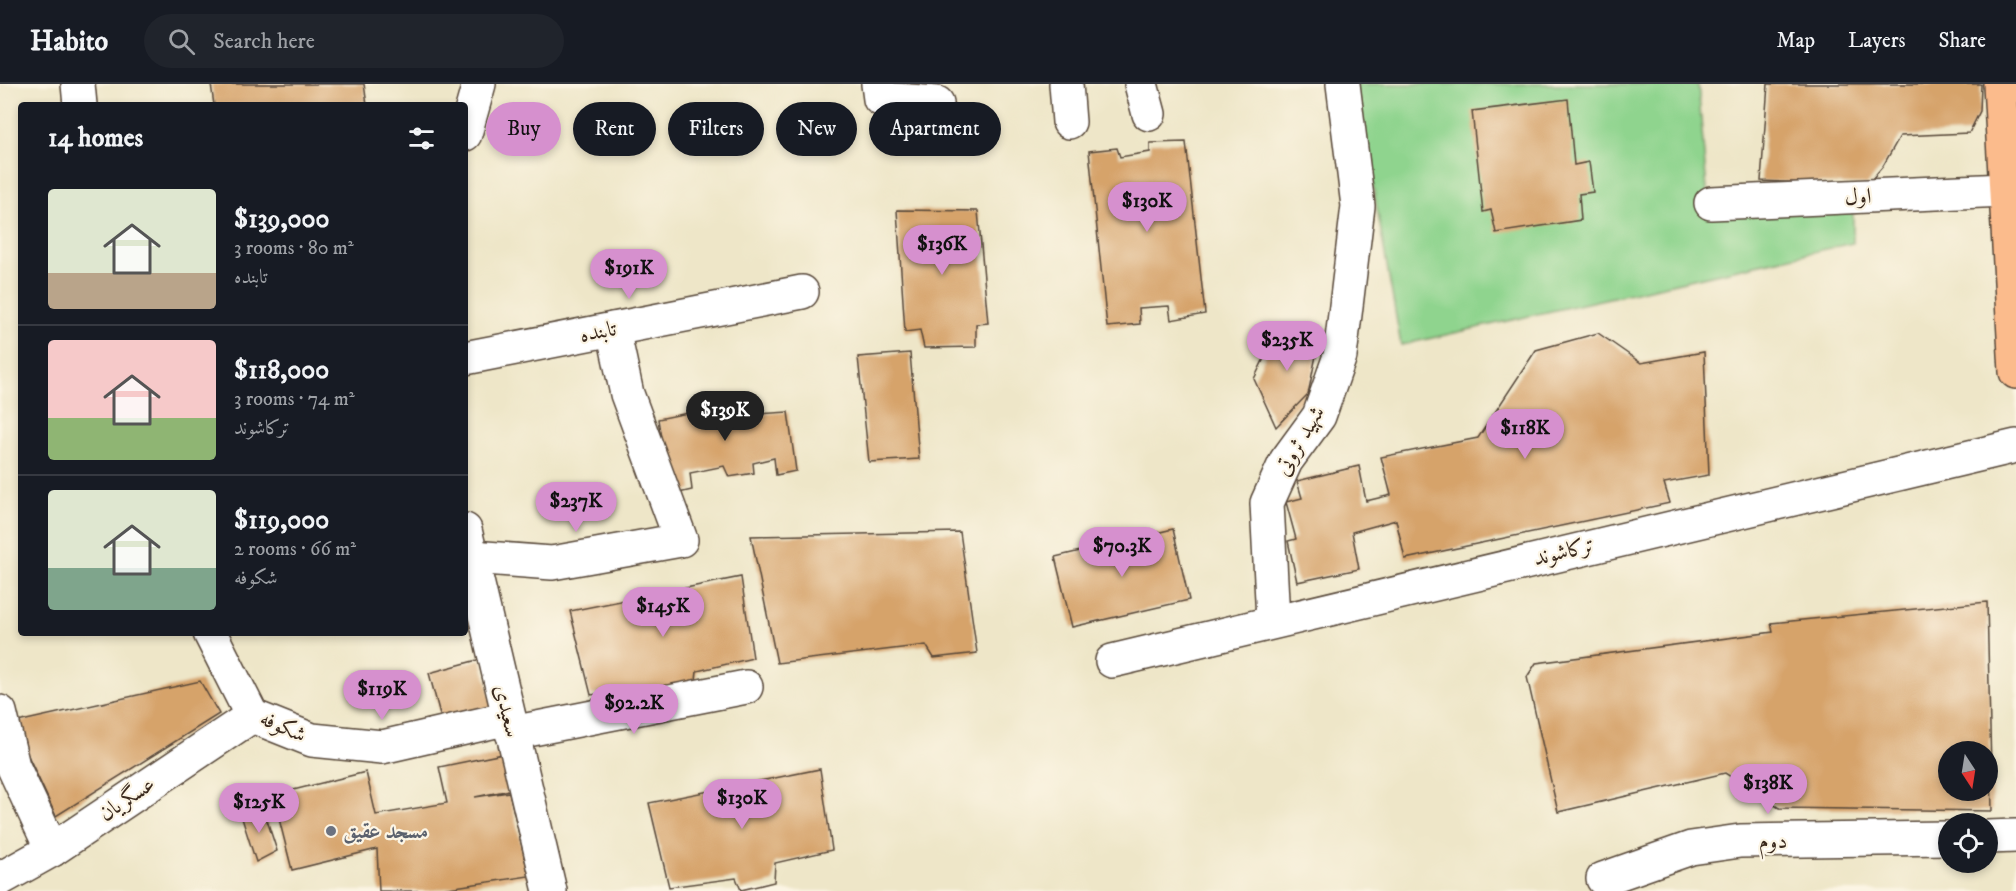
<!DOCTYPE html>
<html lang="en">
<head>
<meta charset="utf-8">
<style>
  :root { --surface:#171b24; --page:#20242c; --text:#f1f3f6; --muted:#9ea1a6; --line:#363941; --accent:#d690ce }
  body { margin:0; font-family:"IM FELL DW Pica",Amiri,serif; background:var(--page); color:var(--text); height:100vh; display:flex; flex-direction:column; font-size:22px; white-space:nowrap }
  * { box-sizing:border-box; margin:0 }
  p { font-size:20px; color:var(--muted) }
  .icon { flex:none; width:33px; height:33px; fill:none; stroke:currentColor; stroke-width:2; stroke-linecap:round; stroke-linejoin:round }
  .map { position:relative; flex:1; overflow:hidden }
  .panel { position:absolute; left:18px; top:18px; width:450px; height:534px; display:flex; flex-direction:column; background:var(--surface); border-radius:6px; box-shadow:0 3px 9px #0003 }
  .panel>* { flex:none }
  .top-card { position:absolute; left:486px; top:18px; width:570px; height:54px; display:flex; gap:12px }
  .needle { width:39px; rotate:168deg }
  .buttons { position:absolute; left:1938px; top:657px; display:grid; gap:12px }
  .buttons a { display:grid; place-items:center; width:60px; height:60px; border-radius:50%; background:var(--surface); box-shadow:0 3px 9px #0003; font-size:30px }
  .price { position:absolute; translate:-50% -51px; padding:0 14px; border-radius:21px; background:var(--accent); color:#111; font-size:20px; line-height:39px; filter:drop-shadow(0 2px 3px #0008) }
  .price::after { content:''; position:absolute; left:50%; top:36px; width:18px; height:14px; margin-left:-9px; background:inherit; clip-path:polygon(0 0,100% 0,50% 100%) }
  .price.selected { background:#222; color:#fff }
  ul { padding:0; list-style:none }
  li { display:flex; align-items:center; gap:18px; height:150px; padding:0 30px }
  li+li { border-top:2px solid var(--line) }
  li span { display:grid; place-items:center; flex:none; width:168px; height:120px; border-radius:6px; color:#555 }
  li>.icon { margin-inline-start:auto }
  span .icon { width:72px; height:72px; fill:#fffc; stroke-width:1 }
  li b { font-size:26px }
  h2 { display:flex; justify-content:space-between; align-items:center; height:72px; padding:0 30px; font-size:26px }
  .pill { padding:0 21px; border-radius:27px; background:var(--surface); box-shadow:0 3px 9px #0003; font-size:21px; line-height:54px }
  .pill.selected { background:var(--accent); color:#111 }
  header { display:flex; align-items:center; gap:36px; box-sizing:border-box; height:84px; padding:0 30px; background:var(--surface); border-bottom:2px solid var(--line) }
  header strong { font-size:28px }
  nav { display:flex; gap:33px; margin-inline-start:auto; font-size:21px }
  .search { width:420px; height:54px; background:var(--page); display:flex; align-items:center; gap:15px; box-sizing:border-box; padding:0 21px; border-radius:33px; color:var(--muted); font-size:22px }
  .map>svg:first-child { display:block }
  .green { fill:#8fd48e; stroke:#657f56; stroke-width:1.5 }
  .building { fill:#d6a36b; fill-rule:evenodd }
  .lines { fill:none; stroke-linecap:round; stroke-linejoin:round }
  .minor-casing { stroke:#564638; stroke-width:36 }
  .major-casing { stroke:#564638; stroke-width:36 }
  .minor { stroke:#fff; stroke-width:33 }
  .major { stroke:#fbbb8c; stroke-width:33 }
  .worship-dot { fill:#6b7280; stroke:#fcf5e5; stroke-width:2 }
  .labels { text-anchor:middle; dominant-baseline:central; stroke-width:4.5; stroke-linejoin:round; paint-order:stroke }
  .street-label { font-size:22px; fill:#3b2a1e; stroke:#fcf5e5 }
  .worship-label { font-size:22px; font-weight:bold; fill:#5b616d; stroke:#fcf5e5; text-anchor:start }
</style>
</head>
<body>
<header>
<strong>Habito</strong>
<div class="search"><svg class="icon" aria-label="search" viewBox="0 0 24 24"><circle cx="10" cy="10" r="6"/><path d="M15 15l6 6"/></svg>Search here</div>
<nav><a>Map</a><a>Layers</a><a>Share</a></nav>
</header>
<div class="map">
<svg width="2016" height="807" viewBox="0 0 2016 807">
  <rect width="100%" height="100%" fill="#fcf5e5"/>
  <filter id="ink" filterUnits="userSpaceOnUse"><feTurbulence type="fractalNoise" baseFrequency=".0167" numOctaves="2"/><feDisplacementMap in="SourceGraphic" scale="12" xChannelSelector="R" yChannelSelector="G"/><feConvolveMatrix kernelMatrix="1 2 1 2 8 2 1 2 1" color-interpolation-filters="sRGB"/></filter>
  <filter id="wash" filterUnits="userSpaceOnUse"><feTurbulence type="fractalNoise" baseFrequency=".008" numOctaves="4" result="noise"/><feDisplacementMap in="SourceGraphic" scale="24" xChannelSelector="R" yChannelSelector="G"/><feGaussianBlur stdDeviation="1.35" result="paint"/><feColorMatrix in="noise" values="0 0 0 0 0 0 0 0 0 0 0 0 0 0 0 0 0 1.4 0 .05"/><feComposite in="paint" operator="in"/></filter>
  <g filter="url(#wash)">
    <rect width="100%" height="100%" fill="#eee6c8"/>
    <path class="green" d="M1355,0H1698L1709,130L1853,125V159L1401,261Z"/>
    <g id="blocks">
      <g class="building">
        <path d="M211,0H364L367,21H214Z"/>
        <path d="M1768,0H1981L1980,27L1969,49L1900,52L1883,82L1867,101L1761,97Z"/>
        <path d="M1568,15L1574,81L1589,78L1593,108L1579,110L1581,136L1496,149L1491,126L1483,128L1472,27Z"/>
        <path d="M1186,58L1205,230L1171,236L1169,222L1139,224L1140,240L1107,243L1089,67L1117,64L1120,73L1150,68V59Z"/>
        <path d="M897,126L978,127L988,239L976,240V263L924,264L920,246L905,248Z"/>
        <path d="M1321,248L1308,310L1276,343L1254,295L1276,250Z"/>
        <path d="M1598,249L1641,279L1704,268L1709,391L1664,399L1670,419L1405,475L1396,436L1352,448L1359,485L1297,498L1288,457L1296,455L1286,418L1302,414L1297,397L1359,382L1366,417L1391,411L1381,373L1478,354L1536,266Z"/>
        <path d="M910,269L919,375L869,378L858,273Z"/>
        <path d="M757,315L758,330L788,328L796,387L776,391L774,374L753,379L754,389L729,393L724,382L690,389L692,406L670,411L658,335Z"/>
        <path d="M1173,445L1189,516L1072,543L1055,473Z"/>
        <path d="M960,448L977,569L934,574L926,561L777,579L751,452Z"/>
        <path d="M741,493L753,574L697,587L695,606L662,614L657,602L591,611L570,527Z"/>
        <path d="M1987,518L1992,727L1779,724L1725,689L1558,728L1527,593L1536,579L1773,548L1771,539ZM1948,668H1988V706H1948Z"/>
        <path d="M481,575L494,624L442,638L429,589Z"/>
        <path d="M200,597L219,630L56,732L13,639Z"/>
        <path d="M508,669L515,705L475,713L509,708L529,792L428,807H379L377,765L292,786L273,711L366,688L376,731L447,719L439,683Z"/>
        <path d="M820,685L832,766L775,779L774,798L741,806L736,794L669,803L649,719Z"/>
        <path d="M263,724L277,767L256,778L241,731Z"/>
      </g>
    </g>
  </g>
  <g filter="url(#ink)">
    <use href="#blocks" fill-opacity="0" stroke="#564638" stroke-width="1.5"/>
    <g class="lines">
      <defs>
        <g id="minor">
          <path d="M78,0L80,21"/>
          <path d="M878,0L880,15L937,19"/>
          <path d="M1066,0L1069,38"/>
          <path d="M1141,0L1149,30"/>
          <path d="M465,50L479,0"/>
          <path d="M1711,119L2005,106"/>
          <path d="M465,274L802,208"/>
          <path d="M465,446L550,807"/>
          <path d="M472,473L552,479L681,456L627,310L613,245"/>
          <path d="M1273,536L1267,419L1286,377L1319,332L1340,272L1358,122L1343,0"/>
          <path d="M210,549L252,632L312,656L382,663L509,634"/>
          <path d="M1112,577L2016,362"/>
          <path d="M0,628L13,682L52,766"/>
          <path d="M512,649L746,603"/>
          <path d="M1988,753L2016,752"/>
          <path d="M0,795L52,766L252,632"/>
          <path d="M1603,795L1691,764L1740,757L1948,754"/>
        </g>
        <path id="major" d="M2000,0L2016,288"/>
      </defs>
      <use href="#minor" class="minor-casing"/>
      <use href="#major" class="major-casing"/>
      <use href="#minor" class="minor"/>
      <use href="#major" class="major"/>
    </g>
  </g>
  <circle class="worship-dot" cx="331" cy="747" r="6"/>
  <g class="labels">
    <g class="street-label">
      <text transform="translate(1858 113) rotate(-3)">اول</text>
      <text transform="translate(598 248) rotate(-11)">تابنده</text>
      <text transform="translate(1300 357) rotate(-60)">شهید ثروتی</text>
      <text transform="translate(1564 468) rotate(-13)">ترکاشوند</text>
      <text transform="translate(507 627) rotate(77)">سعیدی</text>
      <text transform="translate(283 643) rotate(24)">شکوفه</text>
      <text transform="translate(127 715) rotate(-34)">عسگریان</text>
      <text x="1773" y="757">دوم</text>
    </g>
    <g class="worship-label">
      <text x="343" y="747">مسجد عقیق</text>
    </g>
  </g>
</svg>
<div class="buttons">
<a><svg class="needle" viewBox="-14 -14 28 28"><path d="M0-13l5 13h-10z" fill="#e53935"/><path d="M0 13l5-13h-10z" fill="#9ea1a6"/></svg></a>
<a><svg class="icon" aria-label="locate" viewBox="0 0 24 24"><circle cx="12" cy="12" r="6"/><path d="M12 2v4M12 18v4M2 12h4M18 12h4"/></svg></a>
</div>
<b class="price" style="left:1147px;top:149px">$130K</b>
<b class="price" style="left:942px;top:192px">$136K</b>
<b class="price" style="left:629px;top:216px">$191K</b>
<b class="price" style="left:1287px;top:288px">$235K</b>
<b class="price selected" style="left:725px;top:358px">$139K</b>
<b class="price" style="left:1525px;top:376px">$118K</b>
<b class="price" style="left:576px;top:449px">$237K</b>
<b class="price" style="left:1122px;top:494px">$70.3K</b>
<b class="price" style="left:663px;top:554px">$145K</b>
<b class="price" style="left:382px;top:637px">$119K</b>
<b class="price" style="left:634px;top:651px">$92.2K</b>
<b class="price" style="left:1768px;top:731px">$138K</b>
<b class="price" style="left:742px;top:746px">$130K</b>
<b class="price" style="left:259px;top:750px">$125K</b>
<div class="top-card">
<a class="pill selected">Buy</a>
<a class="pill">Rent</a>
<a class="pill">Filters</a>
<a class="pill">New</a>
<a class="pill">Apartment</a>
</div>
<section class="panel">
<h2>14 homes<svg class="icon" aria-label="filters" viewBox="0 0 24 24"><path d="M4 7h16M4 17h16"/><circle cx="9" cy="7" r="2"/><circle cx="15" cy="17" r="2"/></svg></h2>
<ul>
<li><span style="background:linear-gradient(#dfe7d0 70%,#b9a48a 0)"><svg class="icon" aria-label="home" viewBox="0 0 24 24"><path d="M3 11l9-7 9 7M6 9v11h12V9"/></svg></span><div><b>$139,000</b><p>3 rooms · 80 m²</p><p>تابنده</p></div></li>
<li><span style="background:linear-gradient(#f6c9c9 65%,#8fb573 0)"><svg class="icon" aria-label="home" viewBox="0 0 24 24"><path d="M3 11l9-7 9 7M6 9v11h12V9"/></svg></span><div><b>$118,000</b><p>3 rooms · 74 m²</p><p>ترکاشوند</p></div></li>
<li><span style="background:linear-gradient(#dfe7d0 65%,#7fa58c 0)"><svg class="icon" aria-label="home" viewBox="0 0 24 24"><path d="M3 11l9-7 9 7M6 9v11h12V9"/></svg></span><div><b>$119,000</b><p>2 rooms · 66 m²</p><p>شکوفه</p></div></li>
</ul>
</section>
</div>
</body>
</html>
